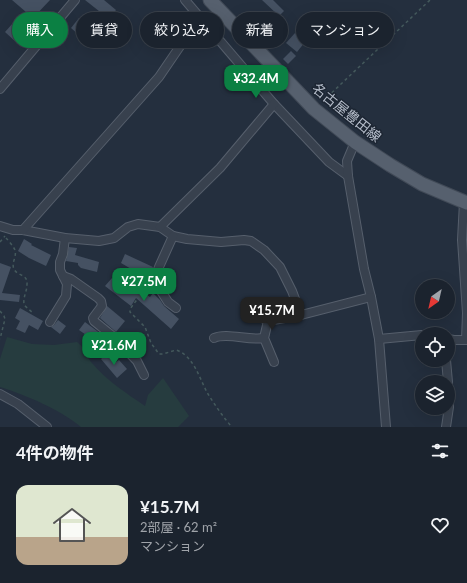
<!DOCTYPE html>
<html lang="ja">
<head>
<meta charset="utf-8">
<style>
  :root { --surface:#1b232e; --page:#242b36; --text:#f1f3f6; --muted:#a0a4aa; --line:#39404a; --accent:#0b8043 }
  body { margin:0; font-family:Lato,"Noto Sans JP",sans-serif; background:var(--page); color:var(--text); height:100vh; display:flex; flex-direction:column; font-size:15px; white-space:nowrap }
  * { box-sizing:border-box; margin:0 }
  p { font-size:13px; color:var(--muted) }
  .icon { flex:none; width:22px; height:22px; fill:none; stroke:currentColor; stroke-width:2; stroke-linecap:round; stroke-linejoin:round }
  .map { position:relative; height:427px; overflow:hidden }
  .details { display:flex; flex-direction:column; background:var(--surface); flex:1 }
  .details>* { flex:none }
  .banner { position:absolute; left:12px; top:12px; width:443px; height:36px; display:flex; gap:8px }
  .needle { width:26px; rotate:214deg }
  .tools { position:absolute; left:415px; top:279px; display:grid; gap:8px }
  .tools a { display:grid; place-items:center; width:40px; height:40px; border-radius:50%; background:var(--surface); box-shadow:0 4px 16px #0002,0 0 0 1px var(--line); font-size:20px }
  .price { position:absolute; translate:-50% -34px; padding:0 9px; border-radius:8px; background:var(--accent); color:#fff; font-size:13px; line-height:26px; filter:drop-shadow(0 1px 2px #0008) }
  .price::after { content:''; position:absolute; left:50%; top:24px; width:12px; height:9px; margin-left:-6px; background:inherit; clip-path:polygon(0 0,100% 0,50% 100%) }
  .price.current { background:#222; color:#fff }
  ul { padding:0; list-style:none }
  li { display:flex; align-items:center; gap:12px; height:100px; padding:0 16px }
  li+li { border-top:1px solid var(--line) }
  li span { display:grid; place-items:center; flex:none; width:112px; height:80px; border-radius:12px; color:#555 }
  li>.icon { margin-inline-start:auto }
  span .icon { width:48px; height:48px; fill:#fffc; stroke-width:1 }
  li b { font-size:17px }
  h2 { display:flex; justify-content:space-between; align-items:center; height:48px; padding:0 16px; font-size:17px }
  .chip { padding:0 14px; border-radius:18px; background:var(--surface); box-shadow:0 4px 16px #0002,0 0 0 1px var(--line); font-size:14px; line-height:36px }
  .chip.current { background:var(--accent); color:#fff }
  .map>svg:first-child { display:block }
  .green { fill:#263c3f }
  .building { fill:#455162 }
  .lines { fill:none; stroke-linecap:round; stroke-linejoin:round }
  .minor-casing { stroke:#565f6c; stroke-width:10 }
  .primary-casing { stroke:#414a57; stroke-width:15 }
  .path { stroke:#44595c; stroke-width:1.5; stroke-dasharray:3 3; stroke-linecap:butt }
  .minor { stroke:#38414e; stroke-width:8 }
  .primary { stroke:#56606e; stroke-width:13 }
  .labels { text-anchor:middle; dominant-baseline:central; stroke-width:3; stroke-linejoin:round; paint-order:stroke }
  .street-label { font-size:14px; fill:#b4bcc9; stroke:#1d2633 }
</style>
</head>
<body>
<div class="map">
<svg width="467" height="427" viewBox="0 0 467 427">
  <rect width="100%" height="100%" fill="#242f3e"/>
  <path class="green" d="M7,337L32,344L54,345L77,342C87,350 85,354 91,362C106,380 126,393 145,406L148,395L163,378L189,416L178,427H81C61,410 26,395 0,387V359Z"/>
  <g class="building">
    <path d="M12,0H50L33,18Z"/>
    <path d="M85,0H104L116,10L109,19Z"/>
    <path d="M262,0H273L284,11L279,16Z"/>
    <path d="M79,18L94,31L86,41L71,28Z"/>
    <path d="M13,23L25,34L17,43L5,32Z"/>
    <path d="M258,25L264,30L257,38L251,32Z"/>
    <path d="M295,33L305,42L297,52L286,43Z"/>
    <path d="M291,51L296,56L288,64L283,59Z"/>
    <path d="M24,239L32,244L31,245L51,255L46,266L29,258L18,251Z"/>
    <path d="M69,247L77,248L75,255L99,262L97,272L81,268L78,265V263L66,261Z"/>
    <path d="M125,254L153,267L151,273L150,280L121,263Z"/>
    <path d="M0,263L11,267L2,293L20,295L19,302L0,300Z"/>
    <path d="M112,278L130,292L134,287L150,297L153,293L160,300L164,306L179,319L171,329L136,298L131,306L105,286Z"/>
    <path d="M107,306L125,321L116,332L100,318Z"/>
    <path d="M20,308L43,321L38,330L29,325L25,333L16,329L20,321L15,318Z"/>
    <path d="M58,320L66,326L60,334L51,327L54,325Z"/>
    <path d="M85,322L109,340L108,341L111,344L103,354L87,341L89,337L79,330Z"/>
    <path d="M107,353L116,362L119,360L127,369L117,378L101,359Z"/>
  </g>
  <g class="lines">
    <defs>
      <g id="minor">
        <path d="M185,0L274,104L329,162L348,176"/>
        <path d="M0,89L75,0"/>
        <path d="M355,142L347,161L348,176L364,269L371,297L379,339L386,427"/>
        <path d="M464,202L462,240L467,313L466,340"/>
        <path d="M0,226L13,230H23L65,238L99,241L114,238L128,227L138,224L160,227L173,236L187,239L221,242L244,240L251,241L264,250L280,267L292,291L301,315L371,297"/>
        <path d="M160,227L220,168L274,104"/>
        <path d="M23,230L159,77L200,17"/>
        <path d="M173,236L159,267L156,275V283L168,302L176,308"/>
        <path d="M63,276L71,279L98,298L101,301L102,306L93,318L94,321L115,338L137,361L144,375"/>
        <path d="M248,310L268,321L301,315"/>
        <path d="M268,321L264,338L274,362"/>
        <path d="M50,322L66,296L67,284L60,270V262L63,254L65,238"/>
        <path d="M214,338C227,332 249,341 264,338"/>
        <path d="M379,339L422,335"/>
        <path d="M448,339L454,340H467"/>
        <path d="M446,360L448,382"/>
        <path d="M0,394L18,404L47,427"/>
        <path d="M446,427L449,407L448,391"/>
      </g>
      <path id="primary" d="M210,0L314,109L355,142L390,165L422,184L467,203"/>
    </defs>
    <use href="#minor" class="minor-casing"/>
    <use href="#primary" class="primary-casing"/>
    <g class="path">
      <path d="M323,101L430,0"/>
      <path d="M6,238C9,241 13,246 15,250C17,257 11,263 14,269C17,276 28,274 27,284C27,292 23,296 24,305L33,313"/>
      <path d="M0,242L5,236"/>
      <path d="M128,276L148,285"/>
      <path d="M147,286L130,309V312L145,327L151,343L159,354H163L176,350C194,356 199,378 208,394C215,405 223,417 232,427"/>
      <path d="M0,311L4,316L5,319L0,339"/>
    </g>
    <use href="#minor" class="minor"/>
    <use href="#primary" class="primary"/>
  </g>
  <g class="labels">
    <g class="street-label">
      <text transform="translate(347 112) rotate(39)">名古屋豊田線</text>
    </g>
  </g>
</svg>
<div class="tools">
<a><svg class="needle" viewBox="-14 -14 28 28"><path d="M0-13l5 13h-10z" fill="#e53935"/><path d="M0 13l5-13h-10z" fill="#a0a4aa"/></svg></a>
<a><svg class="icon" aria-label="locate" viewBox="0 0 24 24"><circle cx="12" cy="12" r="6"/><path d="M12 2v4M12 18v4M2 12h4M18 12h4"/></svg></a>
<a><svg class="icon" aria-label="layers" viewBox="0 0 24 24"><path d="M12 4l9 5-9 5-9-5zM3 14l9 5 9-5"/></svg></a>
</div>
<b class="price" style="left:256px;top:99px">¥32.4M</b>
<b class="price" style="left:144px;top:302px">¥27.5M</b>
<b class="price current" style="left:272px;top:331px">¥15.7M</b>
<b class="price" style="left:114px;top:366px">¥21.6M</b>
<div class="banner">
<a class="chip current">購入</a>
<a class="chip">賃貸</a>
<a class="chip">絞り込み</a>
<a class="chip">新着</a>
<a class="chip">マンション</a>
</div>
</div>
<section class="details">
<h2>4件の物件<svg class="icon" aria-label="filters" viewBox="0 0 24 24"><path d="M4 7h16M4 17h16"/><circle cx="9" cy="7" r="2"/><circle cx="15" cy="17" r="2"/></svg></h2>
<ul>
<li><span style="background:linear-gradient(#dfe7d0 65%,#b9a48a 0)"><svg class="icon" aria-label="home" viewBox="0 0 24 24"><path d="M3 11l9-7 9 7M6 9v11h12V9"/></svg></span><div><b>¥15.7M</b><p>2部屋 · 62 m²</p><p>マンション</p></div><svg class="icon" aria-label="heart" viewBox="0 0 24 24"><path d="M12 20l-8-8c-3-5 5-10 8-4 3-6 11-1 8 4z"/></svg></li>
</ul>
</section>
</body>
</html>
